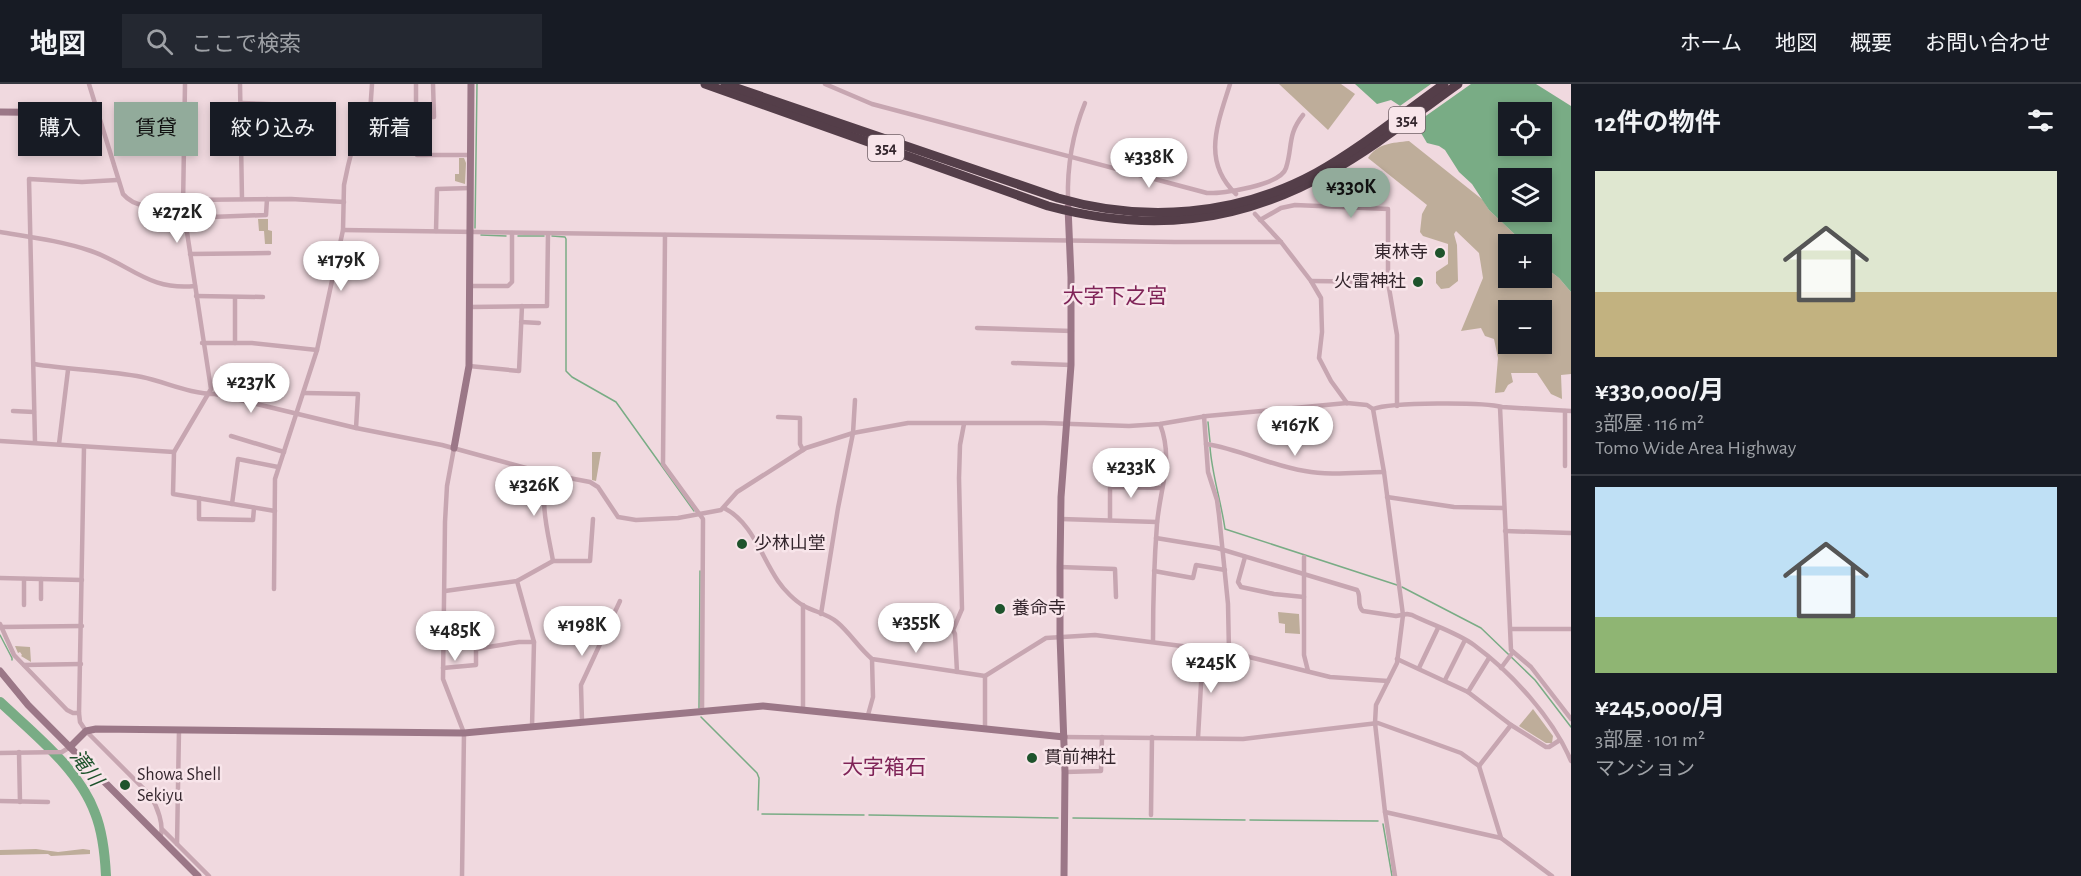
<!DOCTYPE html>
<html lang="ja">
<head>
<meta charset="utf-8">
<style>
  :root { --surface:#171b24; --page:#242831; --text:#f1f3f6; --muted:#9ea1a6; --line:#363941; --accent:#92ab9b }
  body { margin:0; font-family:"Alegreya Sans","Noto Sans JP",sans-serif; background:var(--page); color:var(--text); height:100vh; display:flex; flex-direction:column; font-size:22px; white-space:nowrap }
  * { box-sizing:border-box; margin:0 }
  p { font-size:20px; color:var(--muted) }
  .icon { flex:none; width:33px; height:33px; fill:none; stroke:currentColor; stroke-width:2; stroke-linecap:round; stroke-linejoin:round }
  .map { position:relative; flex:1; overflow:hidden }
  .sheet { display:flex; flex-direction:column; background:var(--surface); width:510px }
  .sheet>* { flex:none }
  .guide { position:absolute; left:18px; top:18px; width:570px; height:54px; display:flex; gap:12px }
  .buttons { position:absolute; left:1498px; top:18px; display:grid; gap:12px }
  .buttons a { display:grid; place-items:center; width:54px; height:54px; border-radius:0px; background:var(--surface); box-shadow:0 3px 9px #0003; font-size:30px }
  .price { position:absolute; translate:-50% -51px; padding:0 14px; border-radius:21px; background:#fff; color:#222; font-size:20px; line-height:39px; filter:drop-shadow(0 2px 3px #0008) }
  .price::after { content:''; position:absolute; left:50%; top:36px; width:18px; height:14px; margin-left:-9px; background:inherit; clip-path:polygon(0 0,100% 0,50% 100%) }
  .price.selected { background:var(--accent); color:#111 }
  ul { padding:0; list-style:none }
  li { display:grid; align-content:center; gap:12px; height:318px; padding:0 24px }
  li+li { border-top:2px solid var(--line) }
  li span { display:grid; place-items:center; height:186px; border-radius:0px; color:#555 }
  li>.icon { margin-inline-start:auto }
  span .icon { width:108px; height:108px; fill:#fffc; stroke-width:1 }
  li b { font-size:26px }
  h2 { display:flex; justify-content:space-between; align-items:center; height:72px; padding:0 24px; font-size:26px }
  .chip { padding:0 21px; border-radius:0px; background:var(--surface); box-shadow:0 3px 9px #0003; font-size:21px; line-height:54px }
  .chip.selected { background:var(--accent); color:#111 }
  header { display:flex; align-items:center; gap:36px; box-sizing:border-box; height:84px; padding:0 30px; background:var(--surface); border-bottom:2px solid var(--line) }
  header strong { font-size:28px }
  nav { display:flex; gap:33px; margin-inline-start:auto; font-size:21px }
  .search { width:420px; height:54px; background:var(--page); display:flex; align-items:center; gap:15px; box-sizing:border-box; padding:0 21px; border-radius:0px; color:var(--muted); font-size:22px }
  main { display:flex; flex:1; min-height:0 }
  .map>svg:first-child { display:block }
  .green { fill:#bead9a; fill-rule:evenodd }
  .water { fill:#79ac85; fill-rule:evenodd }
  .pier { fill:#f0d9df }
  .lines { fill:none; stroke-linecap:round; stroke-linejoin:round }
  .stream { stroke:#79ac85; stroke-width:1.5 }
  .river { stroke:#79ac85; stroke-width:10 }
  .street { stroke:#c7a6b1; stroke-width:4.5 }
  .secondary { stroke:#9b7787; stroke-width:7 }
  .highway { stroke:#543e49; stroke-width:9 }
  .poi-dot { fill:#1e532c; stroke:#f8e5ea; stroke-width:2 }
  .labels { text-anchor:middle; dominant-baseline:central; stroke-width:5; stroke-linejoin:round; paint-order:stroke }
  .shield { fill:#f8e5ea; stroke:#6f5f66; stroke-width:1.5 }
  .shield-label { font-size:16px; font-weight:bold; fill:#34262d }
  .poi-label { font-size:18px; fill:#34262d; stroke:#f8e5ea; text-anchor:start }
  .water-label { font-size:20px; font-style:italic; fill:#1e532c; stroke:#f8e5ea }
  .quarter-label { font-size:21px; fill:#7f2357; stroke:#f8e5ea }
</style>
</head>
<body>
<header>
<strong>地図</strong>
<div class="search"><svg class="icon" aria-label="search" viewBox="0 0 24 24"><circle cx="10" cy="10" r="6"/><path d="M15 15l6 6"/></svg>ここで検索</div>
<nav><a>ホーム</a><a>地図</a><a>概要</a><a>お問い合わせ</a></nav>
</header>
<main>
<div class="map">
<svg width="1571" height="792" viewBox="0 0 1571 792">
  <rect width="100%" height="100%" fill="#f0d9df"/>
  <g class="green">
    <path d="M1279,0H1341L1355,10L1328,46Z"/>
    <path d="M1409,57L1483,116L1489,126L1525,160H1509V194H1542V181L1559,194L1571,208V290L1561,291L1562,315L1551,310L1537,289H1511L1513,298L1508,301L1504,308L1495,309L1498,274L1494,255L1485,252L1481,244L1461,247L1483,194L1479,169L1456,147L1454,150L1457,161L1458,197L1449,204L1441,205L1436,199V188L1448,180V160L1423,152L1420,148L1422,130L1427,121L1368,74C1378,59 1392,59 1409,57ZM1509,226H1542V260H1509Z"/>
    <path d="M459,74H464L466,79L465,100L455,97V90H459Z"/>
    <path d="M258,135H268V146L272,147V160H265L264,147H259Z"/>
    <path d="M592,368H601L596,397L592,396Z"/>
    <path d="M1278,528L1299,530L1300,550L1285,549V540L1279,539Z"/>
    <path d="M15,562L30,563L31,578L21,572L22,571L20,568L18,569Z"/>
    <path d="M1533,625L1553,652L1552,659H1546L1519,642Z"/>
    <path d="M36,765L58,768L83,765L90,766V770L51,772L48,770L0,771V766Z"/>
  </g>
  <path class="water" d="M1355,0H1536L1571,22V208L1559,194L1542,181V160H1525L1489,126L1472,100L1459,88L1445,66L1439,62L1427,59L1408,27L1391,16L1377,20ZM1509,28H1542V62H1509ZM1509,94H1542V128H1509Z"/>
  <path class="pier" d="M1431,0H1471L1413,41L1406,29L1397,24Z"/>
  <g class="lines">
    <g class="stream">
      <path d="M475,144L477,0"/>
      <path d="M481,151L506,152"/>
      <path d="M518,152H544"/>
      <path d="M552,152L565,153L566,155V287L572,293L616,318L694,427"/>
      <path d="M1208,338L1210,358"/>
      <path d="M1210,363C1212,391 1221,417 1225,445L1397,501"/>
      <path d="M1402,503L1481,544L1535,596L1571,643"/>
      <path d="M0,551L12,574V576"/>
      <path d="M699,624L700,487"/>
      <path d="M701,633L757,689L759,694L758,726"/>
      <path d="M762,730L864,731"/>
      <path d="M869,731L1058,734"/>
      <path d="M1073,734L1245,736"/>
      <path d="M1250,736L1378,737"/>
      <path d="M1383,740L1392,792"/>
    </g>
    <path class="river" d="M0,618C33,649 79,685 95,729C103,749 105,771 106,792"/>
    <g class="street">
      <path d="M89,0L123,110C137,127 163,122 183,122"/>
      <path d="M240,0L242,115"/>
      <path d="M416,0V33H434L433,0"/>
      <path d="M825,0L872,20L1207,109C1223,110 1281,101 1286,84C1293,62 1287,51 1303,31"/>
      <path d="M1230,0C1218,39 1201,77 1236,110"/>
      <path d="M241,19L289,21"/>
      <path d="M417,71H471"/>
      <path d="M183,116L291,115L344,118"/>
      <path d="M1068,116C1067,81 1072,51 1085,19"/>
      <path d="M1255,130L1281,158L1311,197L1321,214L1322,248L1319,274L1331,297L1347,319"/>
      <path d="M185,134L266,131L267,115"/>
      <path d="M1260,136L1281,124L1295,121L1388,125V198L1397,251V322"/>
      <path d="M343,146L1175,158H1281"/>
      <path d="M436,147L437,105L471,104"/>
      <path d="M0,148C30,153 62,157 91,167C131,181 149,207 195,202"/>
      <path d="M665,151L663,380L703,435L702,628"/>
      <path d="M190,170L269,169"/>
      <path d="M1311,197L1388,198"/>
      <path d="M470,202H508L512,198V149"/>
      <path d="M196,212L263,213"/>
      <path d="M235,214V259"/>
      <path d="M470,223L547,222L548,150"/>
      <path d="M521,238L539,239"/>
      <path d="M977,244L1072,247"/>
      <path d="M202,259H252L317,266"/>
      <path d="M1013,279L1071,281"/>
      <path d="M34,280C70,286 106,286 142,293C166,298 190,310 215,310L356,344L442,361L548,390L590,398L598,403L618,433L636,436L678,434L721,426L737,408L806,364L853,349L908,339H1044L1129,342L1160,340L1207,332L1347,319L1367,321L1373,325C1391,318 1484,318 1502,323L1571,327"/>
      <path d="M469,282L519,287L522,222"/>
      <path d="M304,309L358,310L356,344"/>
      <path d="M1500,323L1511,566L1531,583L1571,635"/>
      <path d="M1373,325L1384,388L1403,531L1397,579L1376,621L1375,639L1385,728L1395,792"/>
      <path d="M13,327L34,328"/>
      <path d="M1565,327V382"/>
      <path d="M1204,332L1208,388L1217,416L1219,431L1228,520L1229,568"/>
      <path d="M778,333L800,334V360L803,366"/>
      <path d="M231,352L284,368"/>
      <path d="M0,357L174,368L211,305L183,122L185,0"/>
      <path d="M35,358L29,95L82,98L117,96"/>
      <path d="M59,360L68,286"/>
      <path d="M1206,360C1240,365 1271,382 1305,387C1330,392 1359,388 1384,388"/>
      <path d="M454,364L447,402L445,438L443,595L464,649L462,792"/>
      <path d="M174,368L173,410L275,427"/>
      <path d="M548,390C539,419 548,448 553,477"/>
      <path d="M1387,413L1454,423L1503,424"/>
      <path d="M199,414V435L253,436L254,424"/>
      <path d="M232,420L238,375L278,383"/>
      <path d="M724,424C752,438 761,472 778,497C784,506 795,517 804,522C815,528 828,530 837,538C850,549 859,564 872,575L985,592L1046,554L1095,551L1229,568L1330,593L1388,597"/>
      <path d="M1061,435L1157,438"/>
      <path d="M1110,436V403L1162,404"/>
      <path d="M1505,447L1571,449"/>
      <path d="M1156,454L1217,464L1357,506C1362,513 1356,521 1363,527L1396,532L1407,530L1412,531C1432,541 1456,548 1474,561C1512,589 1553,634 1571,677"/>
      <path d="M1245,473L1238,498L1241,503L1274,510L1304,513"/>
      <path d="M1304,473V571L1308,587"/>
      <path d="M1060,483L1115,485L1116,513"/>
      <path d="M1154,487L1193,494L1196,481L1225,486"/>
      <path d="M0,494L82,496"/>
      <path d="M24,495V521"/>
      <path d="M517,497L534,558L532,643"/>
      <path d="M274,505L275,395L317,266L343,146L344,101L348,82L351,70L365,44L370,29L372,0"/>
      <path d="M445,507L517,497L553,477H590L593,435"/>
      <path d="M41,515V495"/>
      <path d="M803,521V625"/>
      <path d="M821,530L838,424L853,349L855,316"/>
      <path d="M0,540L14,571L67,626L73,629H79L80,638L86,647L150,711C157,722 165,742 160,754"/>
      <path d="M1,543L82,542"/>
      <path d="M1511,545H1571"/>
      <path d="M1153,557C1153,518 1154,479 1157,440C1160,403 1174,377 1160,340"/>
      <path d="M1397,575L1468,608L1511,641L1546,663H1549L1560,656"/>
      <path d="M24,581L81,580"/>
      <path d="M443,584L476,581V565L519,558H534"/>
      <path d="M1419,584L1438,544"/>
      <path d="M1501,584L1513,568"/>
      <path d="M957,588L955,550L953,546L962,525L959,394L960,361L964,340"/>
      <path d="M1445,596L1465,556"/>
      <path d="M1468,608L1489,574"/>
      <path d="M79,629L84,363"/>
      <path d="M868,631L873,613L872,575"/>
      <path d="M582,638L581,601L620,517"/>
      <path d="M985,645V592"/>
      <path d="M1064,653L1243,655L1378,639L1461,669L1479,682L1501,754"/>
      <path d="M1198,654L1203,564"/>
      <path d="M19,668L20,718"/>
      <path d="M0,669L62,668L70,663"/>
      <path d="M1479,682L1511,641"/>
      <path d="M1065,688L1101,687L1102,653"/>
      <path d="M0,717L48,718"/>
      <path d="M1385,728L1501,754L1552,792"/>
      <path d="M1151,731L1152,653"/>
      <path d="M163,746L209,792"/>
      <path d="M177,760L179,646"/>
    </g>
    <g class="secondary">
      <path d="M0,28L97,29"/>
      <path d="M454,364L469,282L471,0"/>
      <path d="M0,587L28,621L198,792"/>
      <path d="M70,663L86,647L96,645L464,649L763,622L1064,653"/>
      <path d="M1064,792L1065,688L1060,552V483L1061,413L1071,281V193L1068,123"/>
    </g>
    <g class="highway">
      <path d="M705,0L1048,122C1149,149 1238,140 1330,88C1374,64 1417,29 1458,0"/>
      <path d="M725,0L1058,114C1144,139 1237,132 1316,89C1361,64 1402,30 1444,0"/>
    </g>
  </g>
  <g class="poi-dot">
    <circle cx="1440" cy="169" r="6"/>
    <circle cx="1418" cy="198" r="6"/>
    <circle cx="742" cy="460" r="6"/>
    <circle cx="1000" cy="525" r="6"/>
    <circle cx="1032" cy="674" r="6"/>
    <circle cx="125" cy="701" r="6"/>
  </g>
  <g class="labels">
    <g class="shield">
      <rect x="1389" y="23" width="36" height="26" rx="4.5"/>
      <rect x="868" y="51" width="36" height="26" rx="4.5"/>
    </g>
    <g class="shield-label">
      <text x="1407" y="36">354</text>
      <text x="886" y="64">354</text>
    </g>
    <g class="poi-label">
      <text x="1428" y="169" text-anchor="end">東林寺</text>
      <text x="1406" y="198" text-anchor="end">火雷神社</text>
      <text x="754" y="460">少林山堂</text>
      <text x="1012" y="525">養命寺</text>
      <text x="1044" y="674">貫前神社</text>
      <text x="137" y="691">Showa Shell<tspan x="137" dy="21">Sekiyu</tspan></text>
    </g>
    <g class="water-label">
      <text transform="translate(86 684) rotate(53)">滝川</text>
    </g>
    <g class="quarter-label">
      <text x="1115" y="212">大字下之宮</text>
      <text x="884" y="683">大字箱石</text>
    </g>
  </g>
</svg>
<div class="buttons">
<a><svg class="icon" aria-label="locate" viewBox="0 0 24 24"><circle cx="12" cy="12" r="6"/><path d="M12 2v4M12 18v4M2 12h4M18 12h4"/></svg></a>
<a><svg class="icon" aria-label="layers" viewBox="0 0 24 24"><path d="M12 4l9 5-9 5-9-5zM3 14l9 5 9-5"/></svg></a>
<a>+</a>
<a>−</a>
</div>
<b class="price" style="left:1149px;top:105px">¥338K</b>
<b class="price selected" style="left:1351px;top:135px">¥330K</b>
<b class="price" style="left:177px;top:160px">¥272K</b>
<b class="price" style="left:341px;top:208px">¥179K</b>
<b class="price" style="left:251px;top:330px">¥237K</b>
<b class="price" style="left:1295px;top:373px">¥167K</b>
<b class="price" style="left:1131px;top:415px">¥233K</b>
<b class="price" style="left:534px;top:433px">¥326K</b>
<b class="price" style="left:916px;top:570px">¥355K</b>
<b class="price" style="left:582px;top:573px">¥198K</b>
<b class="price" style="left:455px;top:578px">¥485K</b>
<b class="price" style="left:1211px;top:610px">¥245K</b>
<div class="guide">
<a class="chip">購入</a>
<a class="chip selected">賃貸</a>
<a class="chip">絞り込み</a>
<a class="chip">新着</a>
</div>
</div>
<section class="sheet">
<h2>12件の物件<svg class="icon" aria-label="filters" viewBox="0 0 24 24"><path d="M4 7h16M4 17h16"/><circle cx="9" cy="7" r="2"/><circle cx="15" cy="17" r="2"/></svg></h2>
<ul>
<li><span style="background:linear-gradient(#dfe7d0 65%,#c2b280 0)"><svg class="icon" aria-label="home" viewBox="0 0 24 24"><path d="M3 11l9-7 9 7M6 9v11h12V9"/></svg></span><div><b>¥330,000/月</b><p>3部屋 · 116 m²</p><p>Tomo Wide Area Highway</p></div></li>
<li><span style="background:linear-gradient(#bfe0f5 70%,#8fb573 0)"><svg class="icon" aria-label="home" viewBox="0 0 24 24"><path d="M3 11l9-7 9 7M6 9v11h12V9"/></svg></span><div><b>¥245,000/月</b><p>3部屋 · 101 m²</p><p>マンション</p></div></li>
</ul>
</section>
</main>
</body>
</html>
